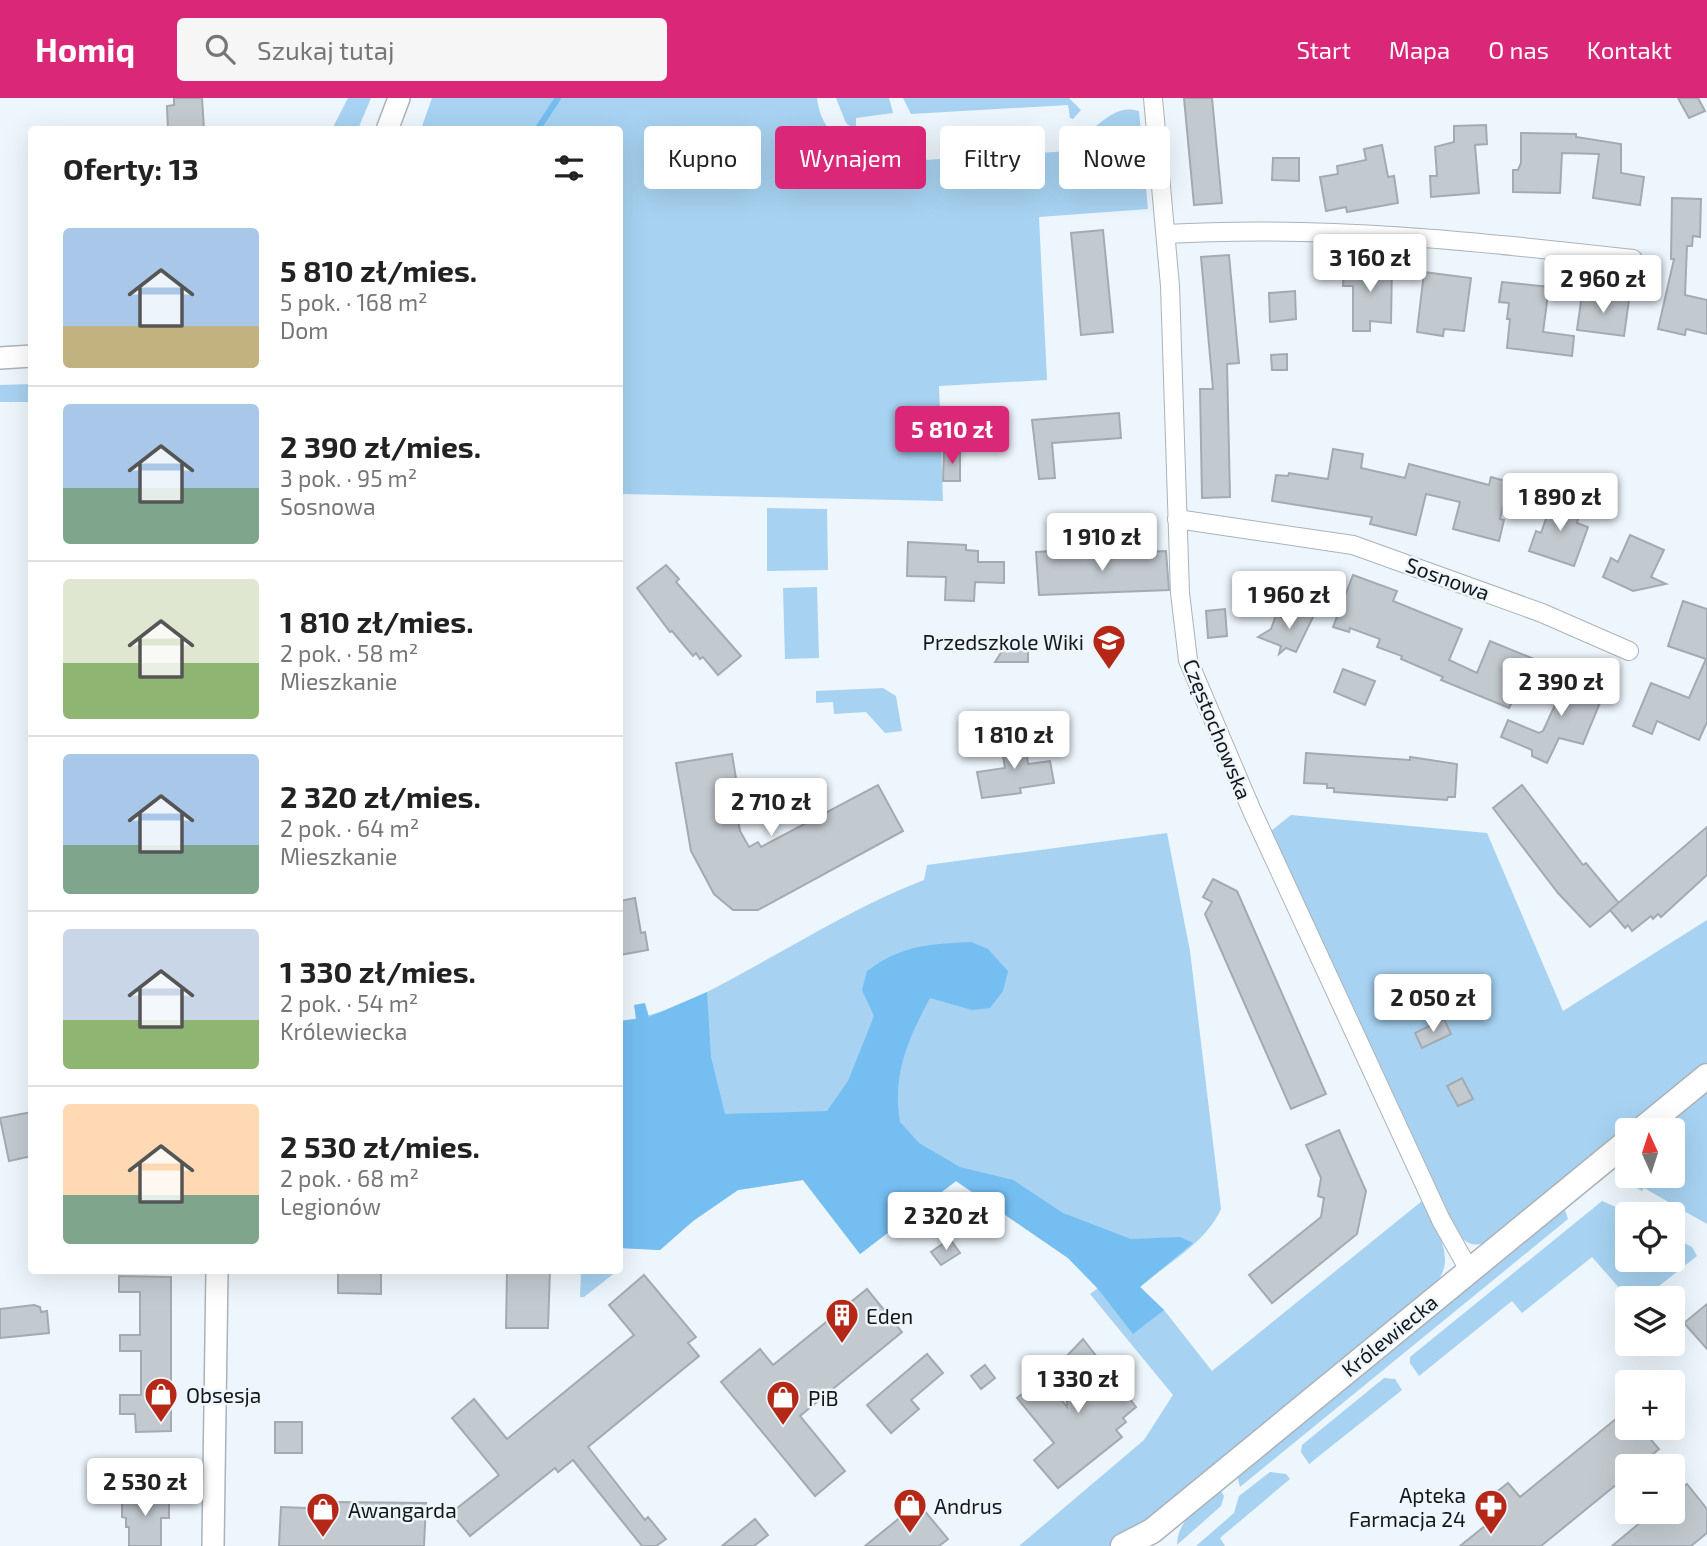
<!DOCTYPE html>
<html lang="pl">
<head>
<meta charset="utf-8">
<style>
  :root { --surface:#fff; --page:#f6f6f6; --text:#222; --muted:#767676; --line:#e0e0e0; --accent:#db2777 }
  body { margin:0; font-family:"Exo 2",sans-serif; background:var(--page); color:var(--text); height:100vh; display:flex; flex-direction:column; font-size:26px; white-space:nowrap }
  * { box-sizing:border-box; margin:0 }
  p { font-size:23px; color:var(--muted) }
  .icon { flex:none; width:38px; height:38px; fill:none; stroke:currentColor; stroke-width:2; stroke-linecap:round; stroke-linejoin:round }
  .map { position:relative; flex:1; overflow:hidden }
  .details { position:absolute; left:28px; top:28px; width:595px; height:1148px; display:flex; flex-direction:column; background:var(--surface); border-radius:7px; box-shadow:0 7px 28px #0002 }
  .details>* { flex:none }
  .hud { position:absolute; left:644px; top:28px; width:665px; height:63px; display:flex; gap:14px }
  .needle { width:46px; rotate:357deg }
  .fabs { position:absolute; left:1615px; top:1020px; display:grid; gap:14px }
  .fabs a { display:grid; place-items:center; width:70px; height:70px; border-radius:7px; background:var(--surface); box-shadow:0 7px 28px #0002; font-size:35px }
  .price { position:absolute; translate:-50% -60px; padding:0 16px; border-radius:7px; background:#fff; color:#222; font-size:23px; line-height:46px; filter:drop-shadow(0 2px 4px #0008) }
  .price::after { content:''; position:absolute; left:50%; top:42px; width:21px; height:16px; margin-left:-10px; background:inherit; clip-path:polygon(0 0,100% 0,50% 100%) }
  .price.on { background:var(--accent); color:#fff }
  ul { padding:0; list-style:none }
  li { display:flex; align-items:center; gap:21px; height:175px; padding:0 35px }
  li+li { border-top:2px solid var(--line) }
  li span { display:grid; place-items:center; flex:none; width:196px; height:140px; border-radius:7px; color:#555 }
  li>.icon { margin-inline-start:auto }
  span .icon { width:84px; height:84px; fill:#fffc; stroke-width:1 }
  li b { font-size:30px }
  h2 { display:flex; justify-content:space-between; align-items:center; height:84px; padding:0 35px; font-size:30px }
  .chip { padding:0 24px; border-radius:7px; background:var(--surface); box-shadow:0 7px 28px #0002; font-size:24px; line-height:63px }
  .chip.on { background:var(--accent); color:#fff }
  header { display:flex; align-items:center; gap:42px; box-sizing:border-box; height:98px; padding:0 35px; background:var(--accent); color:#fff }
  header strong { font-size:33px }
  nav { display:flex; gap:38px; margin-inline-start:auto; font-size:24px }
  .search { width:490px; height:63px; background:var(--page); display:flex; align-items:center; gap:18px; box-sizing:border-box; padding:0 24px; border-radius:7px; color:var(--muted); font-size:26px }
  .map>svg:first-child { display:block }
  .green { fill:#a7d2f1 }
  .forest { fill:#75bef2 }
  .lines { fill:none; stroke-linecap:round; stroke-linejoin:round }
  .stream { stroke:#73bdf0; stroke-width:6 }
  .building { fill:#c2cad0; stroke:#a3abb1; stroke-width:2 }
  .minor-casing { stroke:#abb3b9; stroke-width:20 }
  .tertiary-casing { stroke:#abb3b9; stroke-width:24 }
  .secondary-casing { stroke:#abb3b9; stroke-width:27 }
  .minor { stroke:#fff; stroke-width:18 }
  .tertiary { stroke:#fff; stroke-width:21 }
  .secondary { stroke:#fff; stroke-width:24 }
  .labels { text-anchor:middle; dominant-baseline:central; stroke-width:5; stroke-linejoin:round; paint-order:stroke }
  .street-label { font-size:21px; fill:#141719; stroke:#edf6fc }
  .poi-label { font-size:21px; fill:#141719; stroke:#edf6fc; text-anchor:start }
</style>
</head>
<body>
<header>
<strong>Homiq</strong>
<div class="search"><svg class="icon" aria-label="search" viewBox="0 0 24 24"><circle cx="10" cy="10" r="6"/><path d="M15 15l6 6"/></svg>Szukaj tutaj</div>
<nav><a>Start</a><a>Mapa</a><a>O nas</a><a>Kontakt</a></nav>
</header>
<div class="map">
<svg width="1707" height="1448" viewBox="0 0 1707 1448">
  <rect width="100%" height="100%" fill="#edf6fc"/>
  <g class="green">
    <path d="M348,0H371L358,31H332Z"/>
    <path d="M432,0H817C820,27 835,41 857,53L859,66L1071,53L1073,39C1097,36 1111,4 1139,13L1148,111L1039,119L1047,282L939,288L943,403L620,396V32L421,31Z"/>
    <path d="M836,0H889L893,15L856,20V33L846,25Z"/>
    <path d="M903,0H1069L1081,12L1073,21L1070,20L1068,7L911,16Z"/>
    <path d="M31,286V304H0V287Z"/>
    <path d="M767,410L827,411L828,472L767,473Z"/>
    <path d="M817,489L819,560L785,561L783,490Z"/>
    <path d="M883,590L896,598L902,633L885,635L866,614L834,616L833,604L816,605V593Z"/>
    <path d="M1291,717L1487,735L1563,913L1707,822V964L1486,1144C1473,1150 1464,1145 1457,1133L1271,733Z"/>
    <path d="M1167,735L1190,853L1221,1111C1205,1146 1167,1165 1140,1189L1164,1212L1212,1273L1422,1103C1434,1129 1459,1160 1435,1186L1113,1448H1019L1144,1342L1173,1297L1090,1196L1098,1190L1068,1160L956,1083L860,1156L803,1082L738,1092L693,1123L660,1152L620,1150V923C668,917 706,895 748,872C805,841 863,805 924,782L927,767Z"/>
    <path d="M1707,992V1126L1644,1090L1642,1093L1622,1082L1617,1069L1627,1057L1628,1078H1673V1032H1658Z"/>
    <path d="M1602,1103L1632,1116H1628V1162H1673V1139L1692,1149L1697,1158L1644,1200H1628L1592,1159L1522,1215L1512,1203L1419,1278L1410,1265V1259Z"/>
    <path d="M1564,1109L1568,1121L1240,1389L1237,1377Z"/>
    <path d="M581,1173V1172L617,1173L584,1199H580Z"/>
    <path d="M1384,1280L1395,1281L1402,1292L1309,1366L1301,1354L1302,1347Z"/>
    <path d="M1270,1374L1286,1376L1290,1381L1220,1440L1225,1448H1196L1234,1415L1239,1398Z"/>
    <path d="M1220,1391L1224,1398L1221,1408L1177,1447C1177,1421 1203,1406 1220,1391Z"/>
  </g>
  <path class="forest" d="M971,844L988,851L1008,873L1003,893L990,910L972,912L930,900C908,941 892,976 900,1024L919,1045L960,1069L1013,1082L1063,1115L1131,1141L1180,1139L1193,1145L1140,1189L1164,1212L1133,1236L1098,1191L1068,1160L956,1083L860,1156L803,1082L738,1092L693,1123L660,1152L620,1150V923L636,921L634,907L645,905L649,919L707,894L711,959L725,1016L827,1013L848,983L874,918L862,892L867,873C902,847 929,846 971,844Z"/>
  <g class="lines">
    <path class="stream" d="M537,32L558,0"/>
  </g>
  <g class="building">
    <path d="M174,0H202L204,32H168L167,8L174,7Z"/>
    <path d="M1184,0H1212L1222,105L1194,107Z"/>
    <path d="M1678,0H1698L1705,13L1689,20Z"/>
    <path d="M1486,27L1487,46L1475,47L1479,95L1431,99L1430,78H1437L1435,49L1454,44V28Z"/>
    <path d="M1521,35L1576,36V39L1621,46V75L1644,79L1640,107L1593,100L1599,56L1562,55L1560,95L1513,94V72H1518L1521,65Z"/>
    <path d="M1382,47L1388,79L1394,78L1398,105L1347,114L1346,109L1326,113L1320,79L1338,76L1337,68L1366,62L1364,51Z"/>
    <path d="M1273,60H1299V83L1272,82Z"/>
    <path d="M1672,100L1701,101L1700,139L1693,138L1692,148H1687L1685,197L1707,202V236L1686,231L1685,237L1658,231L1674,161H1671Z"/>
    <path d="M1103,132L1113,234L1081,237L1071,135Z"/>
    <path d="M1229,157L1239,265L1227,266L1230,399L1202,400L1200,291H1213L1201,159Z"/>
    <path d="M1344,167H1392L1391,225L1370,223V233H1353V188H1343Z"/>
    <path d="M1424,174L1471,180L1464,233L1444,231L1443,238L1417,234Z"/>
    <path d="M1502,184L1549,189L1543,234L1574,238L1572,258L1507,250L1510,221H1507L1509,205L1499,204Z"/>
    <path d="M1295,193L1296,221L1270,224L1269,195Z"/>
    <path d="M1582,196L1629,202L1624,238L1577,232Z"/>
    <path d="M1287,256V272H1272L1271,257Z"/>
    <path d="M1119,315L1121,340L1052,345L1055,380L1039,381L1032,322Z"/>
    <path d="M1333,351L1363,356L1361,370L1405,380L1409,366L1489,387L1491,379L1509,384L1500,421L1504,422L1499,443L1453,431L1460,404L1426,396L1416,437L1370,426L1372,419L1272,403L1276,377L1288,378L1289,375L1328,381Z"/>
    <path d="M944,352H960V383H943Z"/>
    <path d="M1555,395L1572,401L1568,413L1579,417L1577,425L1588,429L1574,468L1529,453L1536,433L1541,435Z"/>
    <path d="M1630,437L1664,452L1651,479L1666,486L1633,493L1603,479L1611,460L1618,464Z"/>
    <path d="M908,444L966,447V452L978,453V464H1004V485L975,484L974,503L945,502L946,479L907,478Z"/>
    <path d="M1051,453L1052,458L1166,453L1169,492L1039,497L1036,454Z"/>
    <path d="M666,467L679,481L676,484L741,558L718,577L703,559L700,561L696,555L693,558L672,533L670,534L637,490Z"/>
    <path d="M1353,477L1397,493L1393,503L1462,531L1449,562L1477,575L1490,543L1534,561L1509,610L1441,582L1443,579L1401,561L1402,558L1377,549L1380,541L1350,530L1349,534L1333,529Z"/>
    <path d="M1683,503L1707,511V624L1699,642L1657,623L1652,636L1633,628L1651,585L1689,600L1706,561L1668,548Z"/>
    <path d="M1296,510L1314,517L1296,554L1286,550L1279,556L1281,548L1258,539L1271,531L1276,517L1291,523Z"/>
    <path d="M1225,511L1227,538L1208,540L1206,513Z"/>
    <path d="M1008,544H1028V564H995Z"/>
    <path d="M1343,571L1375,583L1365,607L1334,594Z"/>
    <path d="M1562,573L1606,590L1583,646L1559,640L1547,665L1532,658V652L1501,639L1508,622L1539,635L1543,633L1561,594L1555,592Z"/>
    <path d="M1024,636L1028,666L1050,663L1054,685L1020,690L1021,695L982,700L977,674L1005,670L1000,639Z"/>
    <path d="M1306,655L1410,662V659L1457,666L1455,699H1448L1447,702L1334,694V690H1327V686L1304,685Z"/>
    <path d="M732,656L740,705L735,706L740,733L749,749L758,744L761,749L878,687L903,733L758,812H733L714,796L691,753L676,665Z"/>
    <path d="M1522,687L1583,767L1586,765L1619,805L1590,829L1558,795L1493,710Z"/>
    <path d="M1707,729V777L1661,819L1658,816L1653,821L1651,818L1632,833L1628,827L1625,830L1610,812Z"/>
    <path d="M1213,781L1237,793L1326,996L1291,1011L1205,816L1212,804L1203,799Z"/>
    <path d="M635,800L641,835L645,834L648,852L620,857V803Z"/>
    <path d="M1444,921L1451,936L1422,950L1415,935Z"/>
    <path d="M1462,980L1473,1001L1458,1008L1447,988Z"/>
    <path d="M32,1014V1058L9,1063L0,1020Z"/>
    <path d="M1339,1032L1366,1093L1357,1136L1272,1205L1249,1177L1321,1119L1324,1100L1318,1098L1321,1080L1306,1047Z"/>
    <path d="M950,1141L960,1155L941,1167L931,1154Z"/>
    <path d="M338,1172H381V1196L338,1195Z"/>
    <path d="M507,1172H550L548,1230H506Z"/>
    <path d="M644,1177L696,1239L688,1245L699,1258L588,1349L645,1422L648,1419L666,1441L656,1448H642L573,1362L558,1374L555,1370L470,1438L451,1415L499,1377L452,1320L474,1301L507,1341L634,1237L609,1207Z"/>
    <path d="M119,1178L171,1179V1333L136,1334L135,1316H120V1297H141V1253H120V1237H140V1194H119Z"/>
    <path d="M867,1191L902,1234L800,1318L845,1373L815,1398L721,1284L760,1251L773,1267Z"/>
    <path d="M1707,1206V1251L1684,1225Z"/>
    <path d="M34,1207L40,1209L41,1214L47,1213L49,1235L0,1240V1211Z"/>
    <path d="M1083,1241L1136,1309L1123,1320L1126,1324L1116,1332L1122,1339L1058,1390L1034,1362L1054,1345L1017,1300L1042,1280L1067,1309L1065,1260Z"/>
    <path d="M927,1256L943,1275L911,1302L919,1311L891,1335L867,1307Z"/>
    <path d="M985,1267L995,1280L981,1291L971,1278Z"/>
    <path d="M1628,1311V1330H1641L1659,1351L1638,1368H1628V1377L1541,1448H1460L1501,1415L1489,1400L1508,1385L1520,1399Z"/>
    <rect x="275" y="1324" width="27" height="31"/>
    <path d="M1687,1386L1707,1411V1435L1691,1448H1612L1653,1414H1673V1398Z"/>
    <path d="M122,1396H169V1420H161V1448H129V1429H126V1420L122,1419Z"/>
    <path d="M335,1404L426,1405L424,1448H279L281,1409L335,1411Z"/>
    <path d="M918,1405L948,1441L939,1448H865Z"/>
    <path d="M755,1421L768,1437L754,1448H722Z"/>
  </g>
  <g class="lines">
    <defs>
      <g id="minor">
        <path d="M1153,0L1170,188L1180,495L1188,562L1252,713L1441,1122L1469,1172"/>
        <path d="M1166,136C1326,127 1475,143 1633,161"/>
        <path d="M1177,421L1353,447L1542,515L1629,553"/>
      </g>
      <g id="tertiary">
        <path d="M387,32L399,0"/>
        <path d="M0,260L32,258"/>
        <path d="M213,1448L217,1172"/>
      </g>
      <g id="secondary">
        <path d="M1641,1032L1707,978"/>
        <path d="M1123,1448L1152,1433L1628,1043"/>
      </g>
    </defs>
    <use href="#minor" class="minor-casing"/>
    <use href="#tertiary" class="tertiary-casing"/>
    <use href="#secondary" class="secondary-casing"/>
    <use href="#minor" class="minor"/>
    <use href="#tertiary" class="tertiary"/>
    <use href="#secondary" class="secondary"/>
  </g>
  <defs>
    <symbol id="school-pin" viewBox="-11 -11 22 30"><path d="M0 17L-7.5 6A9.5 9.5 0 1 1 7.5 6Z" fill="#b52817" stroke="#edf6fc"/><path d="M0-5L7-2L0 1L-7-2ZM-4 1L0 2.5L4 1V4Q0 6-4 4Z" fill="#fff"/></symbol>
    <symbol id="building-pin" viewBox="-11 -11 22 30"><path d="M0 17L-7.5 6A9.5 9.5 0 1 1 7.5 6Z" fill="#b52817" stroke="#edf6fc"/><path d="M-4-6H4V6H1V3H-1V6H-4ZM-2.5-4.3h1.7v1.8h-1.7ZM.8-4.3h1.7v1.8H.8ZM-2.5-1h1.7V.8h-1.7ZM.8-1h1.7V.8H.8Z" fill="#fff"/></symbol>
    <symbol id="shop-pin" viewBox="-11 -11 22 30"><path d="M0 17L-7.5 6A9.5 9.5 0 1 1 7.5 6Z" fill="#b52817" stroke="#edf6fc"/><path d="M-5-2.5h2.3a2.7 3.5 0 0 1 5.4 0H5L5.5 6h-11ZM-1.5-2.5h3a1.5 2.3 0 0 0-3 0Z" fill="#fff"/></symbol>
    <symbol id="pharmacy-pin" viewBox="-11 -11 22 30"><path d="M0 17L-7.5 6A9.5 9.5 0 1 1 7.5 6Z" fill="#b52817" stroke="#edf6fc"/><path d="M-2-6h4v4h4v4h-4v4h-4v-4h-4v-4h4Z" fill="#fff"/></symbol>
  </defs>
  <g fill-rule="evenodd">
    <use href="#school-pin" x="1090" y="524" width="38" height="52"/>
    <use href="#building-pin" x="823" y="1198" width="38" height="52"/>
    <use href="#shop-pin" x="142" y="1277" width="38" height="52"/>
    <use href="#shop-pin" x="764" y="1280" width="38" height="52"/>
    <use href="#shop-pin" x="891" y="1388" width="38" height="52"/>
    <use href="#pharmacy-pin" x="1472" y="1389" width="38" height="52"/>
    <use href="#shop-pin" x="304" y="1392" width="38" height="52"/>
  </g>
  <g class="labels">
    <g class="street-label">
      <text transform="translate(1448 480) rotate(20)">Sosnowa</text>
      <text transform="translate(1218 631) rotate(68)">Częstochowska</text>
      <text transform="translate(1389 1237) rotate(-39)">Królewiecka</text>
    </g>
    <g class="poi-label">
      <text x="1084" y="543" text-anchor="end">Przedszkole Wiki</text>
      <text x="866" y="1217">Eden</text>
      <text x="186" y="1296">Obsesja</text>
      <text x="808" y="1299">PiB</text>
      <text x="1466" y="1396" text-anchor="end">Apteka<tspan x="1466" dy="24">Farmacja 24</tspan></text>
      <text x="934" y="1407">Andrus</text>
      <text x="348" y="1411">Awangarda</text>
    </g>
  </g>
</svg>
<div class="fabs">
<a><svg class="needle" viewBox="-14 -14 28 28"><path d="M0-13l5 13h-10z" fill="#e53935"/><path d="M0 13l5-13h-10z" fill="#767676"/></svg></a>
<a><svg class="icon" aria-label="locate" viewBox="0 0 24 24"><circle cx="12" cy="12" r="6"/><path d="M12 2v4M12 18v4M2 12h4M18 12h4"/></svg></a>
<a><svg class="icon" aria-label="layers" viewBox="0 0 24 24"><path d="M12 4l9 5-9 5-9-5zM3 14l9 5 9-5"/></svg></a>
<a>+</a>
<a>−</a>
</div>
<b class="price" style="left:1370px;top:196px">3 160 zł</b>
<b class="price" style="left:1603px;top:217px">2 960 zł</b>
<b class="price on" style="left:952px;top:368px">5 810 zł</b>
<b class="price" style="left:1560px;top:435px">1 890 zł</b>
<b class="price" style="left:1102px;top:475px">1 910 zł</b>
<b class="price" style="left:1289px;top:533px">1 960 zł</b>
<b class="price" style="left:1561px;top:620px">2 390 zł</b>
<b class="price" style="left:1014px;top:673px">1 810 zł</b>
<b class="price" style="left:771px;top:740px">2 710 zł</b>
<b class="price" style="left:1433px;top:936px">2 050 zł</b>
<b class="price" style="left:946px;top:1154px">2 320 zł</b>
<b class="price" style="left:1078px;top:1317px">1 330 zł</b>
<b class="price" style="left:145px;top:1420px">2 530 zł</b>
<div class="hud">
<a class="chip">Kupno</a>
<a class="chip on">Wynajem</a>
<a class="chip">Filtry</a>
<a class="chip">Nowe</a>
</div>
<section class="details">
<h2>Oferty: 13<svg class="icon" aria-label="filters" viewBox="0 0 24 24"><path d="M4 7h16M4 17h16"/><circle cx="9" cy="7" r="2"/><circle cx="15" cy="17" r="2"/></svg></h2>
<ul>
<li><span style="background:linear-gradient(#a9c7e8 70%,#c2b280 0)"><svg class="icon" aria-label="home" viewBox="0 0 24 24"><path d="M3 11l9-7 9 7M6 9v11h12V9"/></svg></span><div><b>5 810 zł/mies.</b><p>5 pok. · 168 m²</p><p>Dom</p></div></li>
<li><span style="background:linear-gradient(#a9c7e8 60%,#7fa58c 0)"><svg class="icon" aria-label="home" viewBox="0 0 24 24"><path d="M3 11l9-7 9 7M6 9v11h12V9"/></svg></span><div><b>2 390 zł/mies.</b><p>3 pok. · 95 m²</p><p>Sosnowa</p></div></li>
<li><span style="background:linear-gradient(#dfe7d0 60%,#8fb573 0)"><svg class="icon" aria-label="home" viewBox="0 0 24 24"><path d="M3 11l9-7 9 7M6 9v11h12V9"/></svg></span><div><b>1 810 zł/mies.</b><p>2 pok. · 58 m²</p><p>Mieszkanie</p></div></li>
<li><span style="background:linear-gradient(#a9c7e8 65%,#7fa58c 0)"><svg class="icon" aria-label="home" viewBox="0 0 24 24"><path d="M3 11l9-7 9 7M6 9v11h12V9"/></svg></span><div><b>2 320 zł/mies.</b><p>2 pok. · 64 m²</p><p>Mieszkanie</p></div></li>
<li><span style="background:linear-gradient(#c9d6e8 65%,#8fb573 0)"><svg class="icon" aria-label="home" viewBox="0 0 24 24"><path d="M3 11l9-7 9 7M6 9v11h12V9"/></svg></span><div><b>1 330 zł/mies.</b><p>2 pok. · 54 m²</p><p>Królewiecka</p></div></li>
<li><span style="background:linear-gradient(#ffd9b3 65%,#7fa58c 0)"><svg class="icon" aria-label="home" viewBox="0 0 24 24"><path d="M3 11l9-7 9 7M6 9v11h12V9"/></svg></span><div><b>2 530 zł/mies.</b><p>2 pok. · 68 m²</p><p>Legionów</p></div></li>
</ul>
</section>
</div>
</body>
</html>
